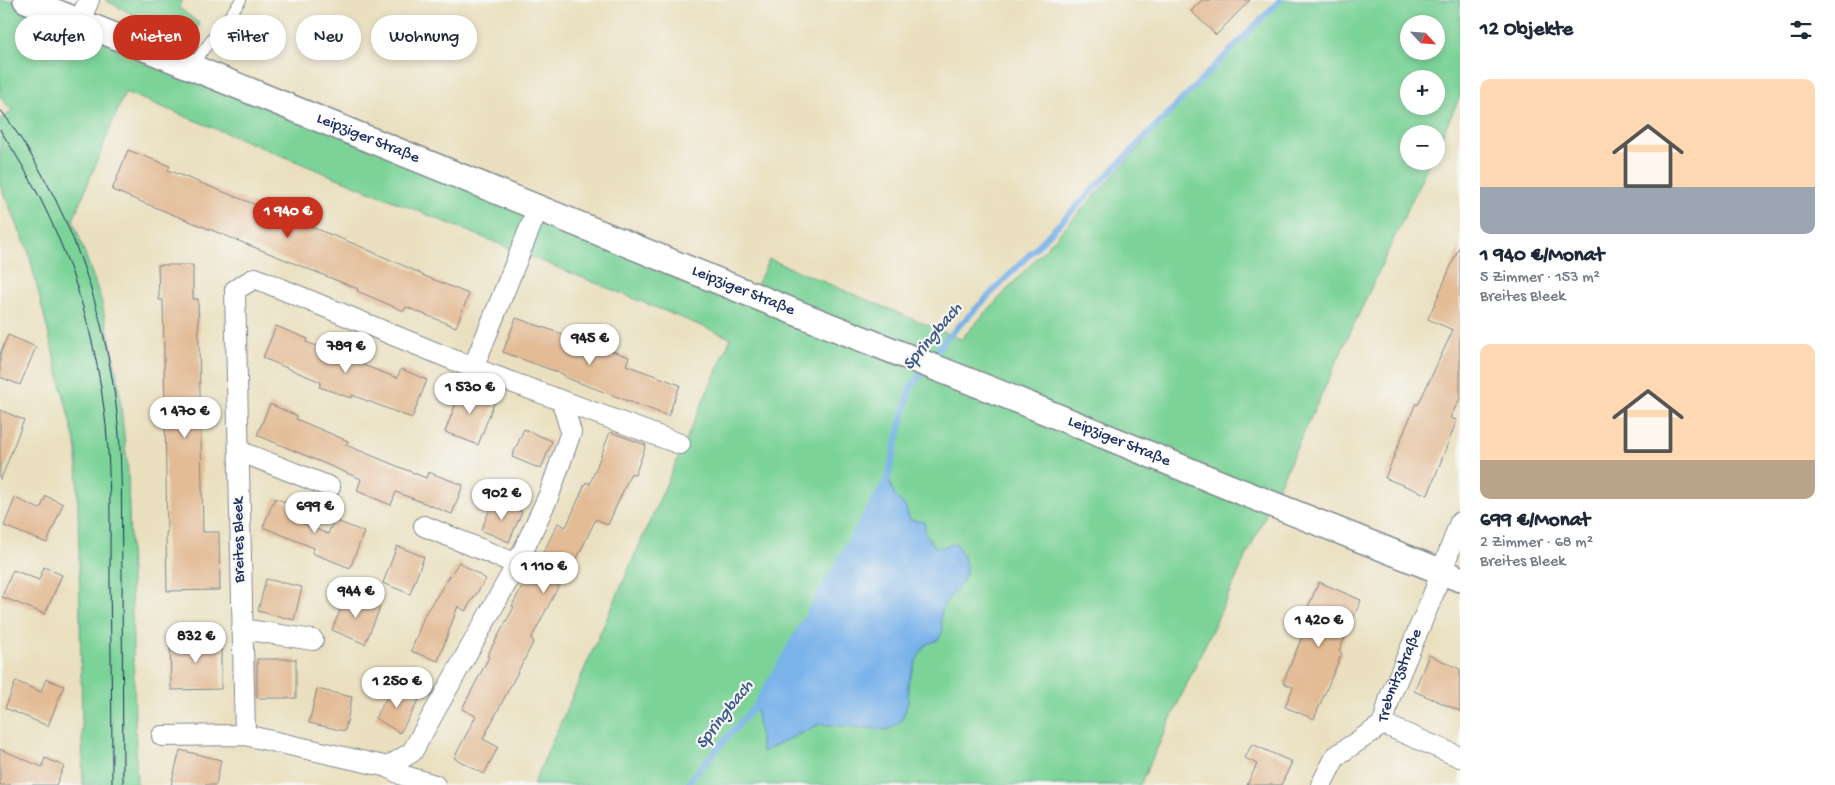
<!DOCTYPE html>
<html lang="de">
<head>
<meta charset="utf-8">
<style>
  :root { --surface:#fff; --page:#f2f2f3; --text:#1f2937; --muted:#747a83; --accent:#c8321e }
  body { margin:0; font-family:"Gochi Hand",sans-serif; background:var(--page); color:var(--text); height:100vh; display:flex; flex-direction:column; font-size:19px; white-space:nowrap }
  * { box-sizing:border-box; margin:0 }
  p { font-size:16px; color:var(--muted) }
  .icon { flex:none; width:28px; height:28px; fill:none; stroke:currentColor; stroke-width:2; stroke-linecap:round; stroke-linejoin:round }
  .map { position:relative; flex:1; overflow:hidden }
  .sheet { display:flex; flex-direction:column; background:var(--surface); width:375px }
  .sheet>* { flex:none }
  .hud { position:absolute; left:15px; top:15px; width:475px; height:45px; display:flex; gap:10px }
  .needle { width:32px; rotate:116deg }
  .fabs { position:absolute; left:1400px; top:15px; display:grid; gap:10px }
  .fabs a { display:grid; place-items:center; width:45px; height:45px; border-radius:50%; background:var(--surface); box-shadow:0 2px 8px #0003; font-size:25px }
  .price { position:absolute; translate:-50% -42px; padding:0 11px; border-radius:18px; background:#fff; color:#222; font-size:16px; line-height:32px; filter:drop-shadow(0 1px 2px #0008) }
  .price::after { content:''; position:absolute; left:50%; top:30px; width:15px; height:11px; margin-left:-8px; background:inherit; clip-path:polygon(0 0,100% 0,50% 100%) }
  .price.current { background:var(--accent); color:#fff }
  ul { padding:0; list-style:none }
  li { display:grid; align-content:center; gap:10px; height:265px; padding:0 20px }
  li span { display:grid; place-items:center; height:155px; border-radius:10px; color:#555 }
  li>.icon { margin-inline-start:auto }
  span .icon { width:90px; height:90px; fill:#fffc; stroke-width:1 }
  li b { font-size:21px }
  h2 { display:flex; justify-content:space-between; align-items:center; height:60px; padding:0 20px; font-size:21px }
  .tag { padding:0 18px; border-radius:22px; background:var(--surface); box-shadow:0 2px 8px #0003; font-size:18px; line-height:45px }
  .tag.current { background:var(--accent); color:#fff }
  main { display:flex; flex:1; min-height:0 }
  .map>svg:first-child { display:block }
  .green { fill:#7bd398; stroke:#4b817b; fill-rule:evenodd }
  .water { fill:#7ab3ea; stroke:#4a71a4 }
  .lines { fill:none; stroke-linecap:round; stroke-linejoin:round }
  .stream { stroke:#7ab3ea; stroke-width:6 }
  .building { fill:#e3bb95 }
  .service-casing { stroke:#82888e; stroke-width:12 }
  .minor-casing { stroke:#82888e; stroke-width:22 }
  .tertiary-casing { stroke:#82888e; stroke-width:28 }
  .service { stroke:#fff; stroke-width:10 }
  .minor { stroke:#fff; stroke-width:20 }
  .tertiary { stroke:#fff; stroke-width:25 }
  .tram { stroke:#1b2f5e; stroke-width:1 }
  .labels { text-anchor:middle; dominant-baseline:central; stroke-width:4.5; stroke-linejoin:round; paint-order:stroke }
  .street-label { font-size:16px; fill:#1b2f5e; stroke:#f6f6f2 }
  .water-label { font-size:18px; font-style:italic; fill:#385788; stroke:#f6f6f2 }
</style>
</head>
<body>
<main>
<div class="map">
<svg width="1460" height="785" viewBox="0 0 1460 785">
  <rect width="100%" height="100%" fill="#f6f6f2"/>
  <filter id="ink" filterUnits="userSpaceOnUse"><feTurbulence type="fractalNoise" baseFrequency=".02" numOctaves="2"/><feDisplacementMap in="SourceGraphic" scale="10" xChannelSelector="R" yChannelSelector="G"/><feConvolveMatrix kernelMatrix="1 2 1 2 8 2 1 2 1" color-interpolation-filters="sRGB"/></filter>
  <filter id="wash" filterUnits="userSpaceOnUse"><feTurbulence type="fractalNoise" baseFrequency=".0096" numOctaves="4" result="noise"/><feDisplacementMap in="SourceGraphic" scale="20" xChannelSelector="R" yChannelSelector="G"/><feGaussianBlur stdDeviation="1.12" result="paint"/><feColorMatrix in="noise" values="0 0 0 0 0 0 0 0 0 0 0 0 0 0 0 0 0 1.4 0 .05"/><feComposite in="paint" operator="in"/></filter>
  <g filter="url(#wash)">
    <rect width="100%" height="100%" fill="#eae0bf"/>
    <g class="green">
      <path d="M0,0H52L748,304L769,259L961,339L1277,0H1460V97L1436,148V134H1409V161H1430L1140,785H533L731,338L125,92L73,220L101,299L118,379L128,472L137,785H83L77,450L28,250L0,185V119L12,111L0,97ZM1409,24H1436V51H1409ZM1409,79H1436V106H1409Z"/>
      <path d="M105,0H183L178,7L200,24L188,43Z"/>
    </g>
    <path class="water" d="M888,477L895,496L905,506L910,520L924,522L926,534L935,547H943L956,543C960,550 966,559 966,568C967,593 932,596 943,631L938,640L925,645L917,659L908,683V702L902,720L888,730L820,724L762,752L756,705Z"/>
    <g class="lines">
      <g class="stream">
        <path d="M931,359L945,340L1280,0"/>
        <path d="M688,785L694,775L756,705L888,477L910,388L924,370"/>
      </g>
    </g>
    <g id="blocks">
      <g class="building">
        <path d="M1202,0H1250L1216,35L1191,11Z"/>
        <path d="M128,150L170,166L168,170L357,245L420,273V274L469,294L456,327L406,307L404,311L357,291L358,289L112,190Z"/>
        <path d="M1460,245V398L1450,418L1457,420L1428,495L1385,478L1416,403L1418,405L1453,330L1428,319Z"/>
        <path d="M158,265H193V299H198L203,532H219L220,590L167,591L166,533H167L163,300H159Z"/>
        <path d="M516,318L629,357L626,365L680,385L668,416L564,377L565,375L503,352Z"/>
        <path d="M276,326L308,339L306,342L364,363L363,365L397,378L401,369L427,380L412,418L352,395L351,398L319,387L321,382L263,358Z"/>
        <path d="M8,335L36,347L20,385L0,377V354Z"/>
        <path d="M463,385L496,398L478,445L445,432Z"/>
        <path d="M270,404L297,416L296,419L348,441L346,445L426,478L428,472L463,485L452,514L396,492L391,505L357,491L361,479L257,435Z"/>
        <path d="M0,410L24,420L1,479H0Z"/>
        <path d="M524,429L552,441L541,469L512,457Z"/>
        <path d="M610,432L646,445L635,475L631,473L608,525L596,519L570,573L566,572L531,639L534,641L483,739L498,747L484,774L454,758L476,716L462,709L489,657L487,656L514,607L512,606L526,579L529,581L558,523L566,527L586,482L590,484Z"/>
        <path d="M46,496L63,504L47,543L4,526L15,498L40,509Z"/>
        <path d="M275,498L304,510L299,522L328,534L334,520L364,532L350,568L312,553L314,548L263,527Z"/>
        <path d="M494,500L522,512L509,542L481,530Z"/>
        <path d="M397,546L424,557L410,594L383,583Z"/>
        <path d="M459,562L486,579L465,611L458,606L438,661L411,651L425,614Z"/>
        <path d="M44,567L62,575L45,614L2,597L13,570L39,580Z"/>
        <path d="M266,579L302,587L294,620L258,611Z"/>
        <path d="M1319,582L1361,600L1339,651L1342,653L1314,719L1285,707L1293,687L1283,683L1309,620L1303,618Z"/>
        <path d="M347,594L380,608L365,644L332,630Z"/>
        <path d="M170,638H221V689L171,690Z"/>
        <path d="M1429,655L1460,669V711L1414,691Z"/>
        <rect x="257" y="659" width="39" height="39"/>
        <path d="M46,679L64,686L48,726L5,708L16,681L41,692Z"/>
        <path d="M394,685L419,700L400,733L375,718Z"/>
        <path d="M317,689L352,697L345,731L309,723Z"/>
        <path d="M1252,744L1292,762L1281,785H1247L1257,764L1245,758Z"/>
        <path d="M0,749L42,767L45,758L64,766L56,785H0Z"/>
        <path d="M180,750L221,760L216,785H171Z"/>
      </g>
    </g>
  </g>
  <g filter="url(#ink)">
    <use href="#blocks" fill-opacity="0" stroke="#82888e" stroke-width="1"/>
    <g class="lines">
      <defs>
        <path id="service" d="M191,67L241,0"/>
        <g id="minor">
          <path d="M79,22L89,0"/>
          <path d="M473,368L538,208"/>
          <path d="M239,451L330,487"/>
          <path d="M424,526L517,564"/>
          <path d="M242,629L313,640"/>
          <path d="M1383,724L1460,757"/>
          <path d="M245,735L235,290L255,278L473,368L680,444"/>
          <path d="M162,736L245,735L388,767L402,775L435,785"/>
          <path d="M388,767L412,752L517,564L549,495L571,432L562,402"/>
          <path id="s1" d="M1321,785L1336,756L1383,724L1390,697L1433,595L1460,522"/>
        </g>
        <g id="tertiary">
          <path id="s2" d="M26,0L797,313L1022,402L1229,487L1460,579"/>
        </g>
      </defs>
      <use href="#service" class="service-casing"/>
      <use href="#minor" class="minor-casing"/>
      <use href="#tertiary" class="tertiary-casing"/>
      <use href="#service" class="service"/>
      <use href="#minor" class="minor"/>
      <use href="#tertiary" class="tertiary"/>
      <g class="tram">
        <path d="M0,109C68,199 107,311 118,423C123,472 121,524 122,574C122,644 123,715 123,785"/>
        <path d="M0,130C60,219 95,319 106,426C111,477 110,529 110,581C111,649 112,717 112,785"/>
      </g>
    </g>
  </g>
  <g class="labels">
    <g class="street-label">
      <text stroke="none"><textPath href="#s2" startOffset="369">Leipziger Straße</textPath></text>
      <text stroke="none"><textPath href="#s2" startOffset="774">Leipziger Straße</textPath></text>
      <text stroke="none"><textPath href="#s2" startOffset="1179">Leipziger Straße</textPath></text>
      <text transform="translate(240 540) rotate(-91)">Breites Bleek</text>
      <text stroke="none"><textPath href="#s1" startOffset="141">Trebnitzstraße</textPath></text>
    </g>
    <g class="water-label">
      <text transform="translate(933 337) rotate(-50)">Springbach</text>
      <text transform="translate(725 715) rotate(-52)">Springbach</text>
    </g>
  </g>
</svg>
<div class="fabs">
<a><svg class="needle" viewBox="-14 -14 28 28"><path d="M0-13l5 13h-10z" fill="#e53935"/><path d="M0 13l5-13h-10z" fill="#747a83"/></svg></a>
<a>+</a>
<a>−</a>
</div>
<b class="price current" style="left:288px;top:239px">1 940 €</b>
<b class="price" style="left:590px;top:366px">945 €</b>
<b class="price" style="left:346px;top:374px">789 €</b>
<b class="price" style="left:470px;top:415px">1 530 €</b>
<b class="price" style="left:185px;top:439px">1 470 €</b>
<b class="price" style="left:502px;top:521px">902 €</b>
<b class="price" style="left:315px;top:534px">699 €</b>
<b class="price" style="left:544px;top:594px">1 110 €</b>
<b class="price" style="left:356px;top:619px">944 €</b>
<b class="price" style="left:1319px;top:648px">1 420 €</b>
<b class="price" style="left:196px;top:664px">832 €</b>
<b class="price" style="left:397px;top:709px">1 250 €</b>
<div class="hud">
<a class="tag">Kaufen</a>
<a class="tag current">Mieten</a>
<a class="tag">Filter</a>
<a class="tag">Neu</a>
<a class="tag">Wohnung</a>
</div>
</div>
<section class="sheet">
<h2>12 Objekte<svg class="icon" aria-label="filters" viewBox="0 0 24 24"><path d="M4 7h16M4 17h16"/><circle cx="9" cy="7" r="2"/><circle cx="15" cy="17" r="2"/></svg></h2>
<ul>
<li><span style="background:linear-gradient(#ffd9b3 70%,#9aa5b1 0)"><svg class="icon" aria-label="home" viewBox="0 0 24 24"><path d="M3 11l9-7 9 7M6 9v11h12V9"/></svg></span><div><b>1 940 €/Monat</b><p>5 Zimmer · 153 m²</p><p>Breites Bleek</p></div></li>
<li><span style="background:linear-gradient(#ffd9b3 75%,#b9a48a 0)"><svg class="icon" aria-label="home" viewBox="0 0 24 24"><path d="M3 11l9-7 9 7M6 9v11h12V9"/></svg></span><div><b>699 €/Monat</b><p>2 Zimmer · 68 m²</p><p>Breites Bleek</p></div></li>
</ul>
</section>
</main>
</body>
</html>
